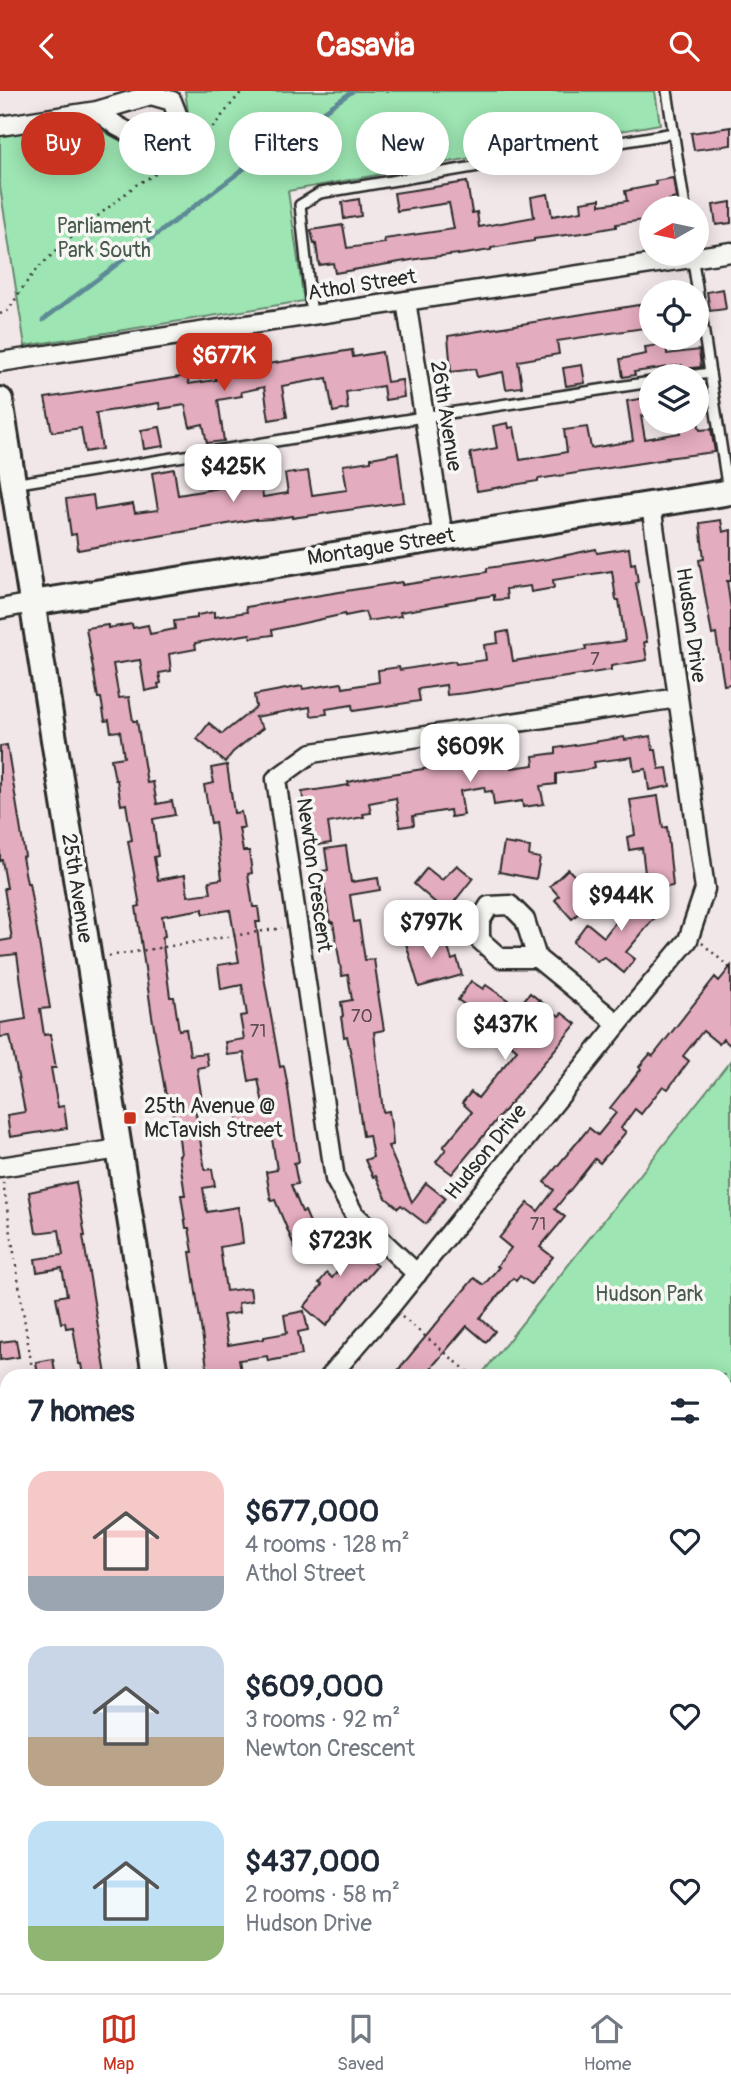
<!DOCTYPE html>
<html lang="en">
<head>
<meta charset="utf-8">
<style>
  :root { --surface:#fff; --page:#f2f2f3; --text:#1f2937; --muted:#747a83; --line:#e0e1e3; --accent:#c8321e }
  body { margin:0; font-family:Pangolin,sans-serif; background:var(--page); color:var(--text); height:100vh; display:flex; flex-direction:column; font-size:26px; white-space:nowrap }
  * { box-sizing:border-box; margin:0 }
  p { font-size:23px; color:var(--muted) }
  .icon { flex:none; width:38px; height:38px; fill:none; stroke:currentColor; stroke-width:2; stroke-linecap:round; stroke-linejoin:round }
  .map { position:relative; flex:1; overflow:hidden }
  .panel { position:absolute; left:0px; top:1278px; width:732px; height:625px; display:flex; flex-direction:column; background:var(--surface); border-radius:21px 21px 0 0; box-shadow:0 4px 18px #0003 }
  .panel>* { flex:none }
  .guide { position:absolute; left:21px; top:21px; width:690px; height:63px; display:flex; gap:14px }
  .needle { width:46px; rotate:261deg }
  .controls { position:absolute; left:639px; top:105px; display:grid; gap:14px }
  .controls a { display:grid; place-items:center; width:70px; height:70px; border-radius:50%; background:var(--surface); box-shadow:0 4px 18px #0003; font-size:35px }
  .price { position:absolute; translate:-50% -60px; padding:0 16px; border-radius:14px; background:#fff; color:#222; font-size:23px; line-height:46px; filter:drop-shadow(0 2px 4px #0008) }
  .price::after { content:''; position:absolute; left:50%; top:42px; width:21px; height:16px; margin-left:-10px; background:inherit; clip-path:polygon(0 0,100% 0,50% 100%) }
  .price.current { background:var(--accent); color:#fff }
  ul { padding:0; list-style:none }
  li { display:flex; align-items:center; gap:21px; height:175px; padding:0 28px }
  li span { display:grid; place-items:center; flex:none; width:196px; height:140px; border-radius:21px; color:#555 }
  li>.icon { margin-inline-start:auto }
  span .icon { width:84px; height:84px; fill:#fffc; stroke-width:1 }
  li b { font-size:30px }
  h2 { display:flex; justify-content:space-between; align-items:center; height:84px; padding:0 28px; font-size:30px }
  .chip { padding:0 24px; border-radius:32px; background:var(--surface); box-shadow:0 4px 18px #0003; font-size:24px; line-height:63px }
  .chip.current { background:var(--accent); color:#fff }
  header { display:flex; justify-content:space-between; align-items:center; height:91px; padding:0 28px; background:var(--accent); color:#fff; font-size:32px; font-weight:700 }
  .tabs { display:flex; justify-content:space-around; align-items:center; height:98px; border-top:2px solid var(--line); background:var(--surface); font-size:19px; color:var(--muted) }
  .tabs a { display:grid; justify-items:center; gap:4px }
  .tabs .current { color:var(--accent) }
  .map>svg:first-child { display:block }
  .green { fill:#9de5b2; stroke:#64886e; stroke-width:2 }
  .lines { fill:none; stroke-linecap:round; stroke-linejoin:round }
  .stream { stroke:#5d8a96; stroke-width:4.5 }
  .building { fill:#e4acbf; stroke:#2b2b2b; stroke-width:2 }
  .lane-casing { stroke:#2b2b2b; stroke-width:14 }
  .street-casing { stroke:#2b2b2b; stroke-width:23 }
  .secondary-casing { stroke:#2b2b2b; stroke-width:30 }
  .path { stroke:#2b2b2b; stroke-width:2.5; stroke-dasharray:2 5; stroke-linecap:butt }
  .lane { stroke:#f6f6f2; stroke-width:9 }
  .street { stroke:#f6f6f2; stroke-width:18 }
  .secondary { stroke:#f6f6f2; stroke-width:24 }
  .poi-dot { fill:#c8321e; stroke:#f6f6f2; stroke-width:2.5 }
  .labels { text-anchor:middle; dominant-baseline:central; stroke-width:7; stroke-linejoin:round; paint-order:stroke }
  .number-label { font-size:18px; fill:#594b50 }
  .park-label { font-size:21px; fill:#485a4d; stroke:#f6f6f2 }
  .street-label { font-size:21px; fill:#2b2b2b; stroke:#f6f6f2 }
  .poi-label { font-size:21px; fill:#2b2b2b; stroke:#f6f6f2; text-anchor:start }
</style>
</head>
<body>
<header><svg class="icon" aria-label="back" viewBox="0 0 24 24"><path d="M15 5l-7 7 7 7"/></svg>Casavia<svg class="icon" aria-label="search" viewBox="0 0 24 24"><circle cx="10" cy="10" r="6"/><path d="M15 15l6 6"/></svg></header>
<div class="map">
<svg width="731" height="1902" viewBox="0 0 731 1902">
  <rect width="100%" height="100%" fill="#f2e7e8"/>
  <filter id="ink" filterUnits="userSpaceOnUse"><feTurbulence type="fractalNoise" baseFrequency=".0143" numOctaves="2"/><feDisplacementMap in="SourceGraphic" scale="14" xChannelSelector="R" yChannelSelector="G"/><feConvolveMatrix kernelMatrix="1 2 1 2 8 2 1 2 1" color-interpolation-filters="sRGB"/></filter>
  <g filter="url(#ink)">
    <g class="green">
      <path d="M185,0H655L660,33L288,100L304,210L25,255L0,96V45L86,31L153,67L191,42Z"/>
      <path d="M731,969V1883L725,1884L724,1284H481Z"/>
      <path d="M288,1895H657L615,1902H289Z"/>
    </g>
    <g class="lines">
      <g class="stream">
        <path d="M43,229L277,53L353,0"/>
        <path d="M642,1895L643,1902"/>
      </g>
    </g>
    <g class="building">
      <path d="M731,36V54L694,59L691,42Z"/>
      <path d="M673,87L676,107L669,109L670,117H651V128L616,133V136L582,142L534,148V150L491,157V159L458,164V163L423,167L335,182L333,172L319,174L316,153H314L311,139L343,134L347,157L385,152L384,148L454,138L449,112L397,120L394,102L467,91L472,122L477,121L479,136L534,126L531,106L548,103L552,125L582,120L581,111L600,108V114L627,110L625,100L656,94L655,90Z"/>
      <path d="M359,108L361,125L344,128L342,111Z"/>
      <path d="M731,111V132L716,134L713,114Z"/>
      <path d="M723,198L726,218L710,220L707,201Z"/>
      <path d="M651,212V236L557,250L559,263L518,270L522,296L506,298L503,281L477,286L475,278L451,281L448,245Z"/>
      <path d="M666,253L667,263L699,259L701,276L683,278L682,274L634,281L635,284L623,286L620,268L646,263L645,256Z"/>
      <path d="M352,259L353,266L382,261L387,291L402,289L404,306L385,309L383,295L346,301L348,318L333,321L327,287L282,295L287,326L269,329L264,296L241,301L242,305L218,309L224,350L207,352L203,333L190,336L185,314L160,318L159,312L96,322L102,358L85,361L81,337L52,341L45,307L187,285L189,293L216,289L215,282Z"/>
      <path d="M582,274L585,292L566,295L563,277Z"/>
      <path d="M705,294L707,311L696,312V295Z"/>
      <path d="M651,306V324L641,325L645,348L680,342L678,331H698L700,339L711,338L715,361L666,367L667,368L538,388V390L477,400L470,362L497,357L493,335L508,332L509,337L514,336L520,369L567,361L564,339L587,336L591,357L633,350L627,310Z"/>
      <path d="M160,336L164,355L144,358L141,339Z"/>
      <path d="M398,362L404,411L292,427V425L272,428L256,429V428L78,459L76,443L71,444L66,408L93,404L95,419L133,413L135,422L158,419L152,382L174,378L178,404L243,393L241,376L254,373L258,398H262L263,406L288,402L285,383L308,380L312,404L347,399L343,374L371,370V367Z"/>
      <path d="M721,429L723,441L731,439V490H727L731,518V593L724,594L716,543L712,544L699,469L704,468L700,432Z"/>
      <path d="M629,457L631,473L635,472L638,491L636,492L647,551H644L647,569L611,575V579L466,602L447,604L446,594L418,598L420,610L353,620L352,614L326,618L327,623L311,625L310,616L255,626L263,637L233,661L225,671L197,648L209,632L222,643L256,616L254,604L302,595L303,598L342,592L343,597L379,591L378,579L399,576L400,579L455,570L456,573L486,569L484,554L498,552L497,542L508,540L513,570L586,559L585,555L625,550L619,509H616L612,480L553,489L554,497L531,501L530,495L506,498L507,508L494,509V504L446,512L447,513L400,521L401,525L368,530L365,521L345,525V523L272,539L273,544L251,547L250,543L195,552L196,558L169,563L171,580L159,582L161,592L158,593L159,597L145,600L140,569L113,573L119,607L129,606L133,630H137L147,692L153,691L157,713L172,710L175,724L153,728L158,765L154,766L158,789L185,784L188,805L211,802L209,790L222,788L215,731L211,732L204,694L214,692L211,677L227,674L234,722L241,721L244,737H239L243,760H249L252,782L248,783L253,816H258L260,831H256L264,886L280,976L284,975L287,991L299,1071L294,1072L298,1093L291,1094L302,1121L305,1120L319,1152L297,1162L275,1109L271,1110L266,1081L277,1079L270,1035L239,1041L236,1023L264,1018L258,988L249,990L244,962L227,964L225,951L244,948L240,925L247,924L242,894L221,898L218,874L239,871L230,819L203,823V818L162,825L165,845L162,846L170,906H174L179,939L186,938L190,964L206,962L208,975L197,977L203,1016L195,1017L205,1079L212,1078L215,1095L203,1097L207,1121L238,1116L241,1134L243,1152L220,1156L226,1200L250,1197L252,1210L238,1212L239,1222L223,1224L228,1254L264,1248V1246L287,1242L284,1224L304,1220L308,1239L298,1241L302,1264L268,1270L267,1265L239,1269L241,1280L208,1283L190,1161H193L189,1137H186L181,1104H185L179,1064H181L178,1039L175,1040L170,1004L166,1005L152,925L136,816L140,815L128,750L132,749L126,713L121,714L117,689H115L111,668L124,666L120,640L111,641L109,629L105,630L101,607H98L86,537L108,534V537L132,533L133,537L148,534L150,543L175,538L174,530L197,527V524L214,521V526L247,521L246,516L402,491V494L487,481V477L548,468L596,458L597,462Z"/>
      <path d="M651,645L653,659H656L659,678L667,677L670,695L649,699L646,678L634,680L632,666L594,671L595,676L591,677V678L556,683V693L540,695L544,713L523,716L522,710L494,714L492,700L485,701L484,696L460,700L464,724L451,726L450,719L413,725L414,734L400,736L396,707L369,712L371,722L363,723L364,726L328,732L331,752L311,755L302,701L349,694L348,691L372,686L468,671H478V674L496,671L497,676L511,674V677L534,674L533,665L556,662V657L624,646L625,649Z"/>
      <path d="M7,654L25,765L22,766L27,792H29L50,917L40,918L44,944L50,943L56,977H51L58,1016L64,1015L67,1037L10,1046L7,1024L25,1021L10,945L0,946V932L26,928L17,863L0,865V850L12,848L4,797H7L2,769L0,770V655Z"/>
      <path d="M658,705L663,737L667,736L673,795L647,799L642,757L629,759L627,746L635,744L630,709Z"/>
      <path d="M504,752L530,756L529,765L540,767L536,788L499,781Z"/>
      <path d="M346,755L351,791L378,787L380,799L350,804L354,831L359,830L365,869L374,868L379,902H378L384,939L374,941L383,1021L389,1020L392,1040L393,1054L388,1055L412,1111L426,1092L445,1107L426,1133L401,1114L398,1117L386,1107L376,1085L373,1086L365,1069L373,1066L369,1044L363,1045L352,969L347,945L344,946L341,926L343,925L341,911L352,909L348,884L342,885L333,831H330L322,780L328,779L325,758Z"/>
      <path d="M457,774L473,787L446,821L414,793L427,777L442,789Z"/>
      <path d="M568,778L585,796L583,798L593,809L572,828L555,809L559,805L550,795Z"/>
      <path d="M641,798L664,816L626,861L635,868L624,882L604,866L597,870L573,851L587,832L604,846Z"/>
      <path d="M416,842L431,849L444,845L452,869L457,867L462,884L419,896L404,846Z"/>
      <path d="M731,875V955L723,948L719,953L703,940L683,965L689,970L668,998L663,995L641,1023L635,1018L621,1037L626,1041L600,1072L595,1068L555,1118L565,1126L540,1156L553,1166L531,1193L520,1185L516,1190L513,1187L480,1227L495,1240L486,1251L467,1235L425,1284H394L474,1187L484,1194L499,1176L497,1175L511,1157L499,1147L528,1112L538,1120L554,1099L544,1091L589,1037L598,1044L616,1022L610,1017L641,978L639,976L650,963L653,965L715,886L719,890Z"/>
      <path d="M471,890L483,898L486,894L518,916L530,902L559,925L562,922L576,933L452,1083L436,1071L446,1058L443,1056L472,1021L462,1012L471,1001L478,1007L517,959L499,944L502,940L458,909Z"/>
      <path d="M76,1091L85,1145H83L106,1284H83L81,1273H79L73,1236L66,1237L65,1231L61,1232L56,1206L67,1204L62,1177L37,1181L35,1168L63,1164L59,1139L36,1142L29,1101Z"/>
      <path d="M338,1133L354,1146L349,1152L377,1175L365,1189L364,1188L326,1235L304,1216L322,1194L319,1192L327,1182L332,1187L348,1167L325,1149Z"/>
      <path d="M16,1249L19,1266L0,1269V1251Z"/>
      <path d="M53,1268L55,1281L38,1284L36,1271Z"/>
    </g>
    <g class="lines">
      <defs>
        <g id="lane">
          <path d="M667,0L685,117"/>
          <path d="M692,164L728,400"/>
          <path d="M312,225L300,114L320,102L674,42"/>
          <path d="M688,285L710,282"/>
          <path d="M13,393L423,326L651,291"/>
        </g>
        <g id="street">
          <path d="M0,35L97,20L151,4L172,10L180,31L169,48L145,50L117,35L97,20"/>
          <path d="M406,210L443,446"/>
          <path d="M0,271L731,161"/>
          <path d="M0,518L32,512"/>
          <path d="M537,867H500L480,849V830L489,815L510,814L525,829L537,867L618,933"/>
          <path d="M0,1076L119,1058"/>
          <path d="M417,1183L354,1123L335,1088L276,688L312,662L678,607"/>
          <path d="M331,1284L390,1216L618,933L688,849L705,798L651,414"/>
          <path d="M0,1708L7,1707"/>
          <path d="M153,1895V1902"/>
          <path d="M60,1902L71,1895"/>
        </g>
        <g id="secondary">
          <path d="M0,309L155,1284"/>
          <path d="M32,512L731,401"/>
          <path d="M258,1895L259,1902"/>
        </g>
      </defs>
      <use href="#lane" class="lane-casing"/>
      <use href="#street" class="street-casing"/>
      <use href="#secondary" class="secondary-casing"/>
      <g class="path">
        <path d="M0,223L9,219L19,202L34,181L61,155L136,94L191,63L242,0"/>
        <path d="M702,852L731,878"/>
        <path d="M109,865L282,837"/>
        <path d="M3,1091L33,1284"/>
        <path d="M402,1226L472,1284"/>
        <path d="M0,1603L7,1602"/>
      </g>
      <use href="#lane" class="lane"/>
      <use href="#street" class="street"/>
      <use href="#secondary" class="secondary"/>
    </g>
  </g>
  <rect class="poi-dot" x="123" y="1020" width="14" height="14" rx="3.5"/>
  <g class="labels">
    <g class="number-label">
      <text x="595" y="568">7</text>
      <text x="362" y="925">70</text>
      <text x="258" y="940">71</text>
      <text x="538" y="1133">71</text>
    </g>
    <g class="park-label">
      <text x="104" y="135">Parliament<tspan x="104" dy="24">Park South</tspan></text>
      <text x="649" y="1203">Hudson Park</text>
    </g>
    <g class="street-label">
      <text transform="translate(362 194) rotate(-9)">Athol Street</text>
      <text transform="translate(446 325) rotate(81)">26th Avenue</text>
      <text transform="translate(381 456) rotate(-9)">Montague Street</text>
      <text transform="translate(691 534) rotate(82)">Hudson Drive</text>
      <text transform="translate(314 784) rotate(82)">Newton Crescent</text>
      <text transform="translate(77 797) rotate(81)">25th Avenue</text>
      <text transform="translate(486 1061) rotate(-51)">Hudson Drive</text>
    </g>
    <g class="poi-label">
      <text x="144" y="1015">25th Avenue @<tspan x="144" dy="24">McTavish Street</tspan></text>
    </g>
  </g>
</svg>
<div class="controls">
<a><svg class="needle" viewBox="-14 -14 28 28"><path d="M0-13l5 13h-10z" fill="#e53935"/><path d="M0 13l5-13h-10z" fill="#747a83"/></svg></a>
<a><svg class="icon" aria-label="locate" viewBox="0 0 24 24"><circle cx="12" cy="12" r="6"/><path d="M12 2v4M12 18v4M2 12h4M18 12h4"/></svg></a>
<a><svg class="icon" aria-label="layers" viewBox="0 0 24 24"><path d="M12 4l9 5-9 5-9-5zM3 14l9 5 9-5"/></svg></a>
</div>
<b class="price current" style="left:224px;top:302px">$677K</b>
<b class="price" style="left:233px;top:413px">$425K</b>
<b class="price" style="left:470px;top:693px">$609K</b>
<b class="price" style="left:621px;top:842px">$944K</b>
<b class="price" style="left:431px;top:869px">$797K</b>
<b class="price" style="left:505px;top:971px">$437K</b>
<b class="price" style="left:340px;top:1187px">$723K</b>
<div class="guide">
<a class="chip current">Buy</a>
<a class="chip">Rent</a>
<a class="chip">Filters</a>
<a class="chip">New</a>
<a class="chip">Apartment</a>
</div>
<section class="panel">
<h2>7 homes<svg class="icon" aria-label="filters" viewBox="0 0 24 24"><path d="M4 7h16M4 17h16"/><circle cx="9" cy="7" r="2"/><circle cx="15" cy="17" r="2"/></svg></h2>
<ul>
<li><span style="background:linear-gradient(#f6c9c9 75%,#9aa5b1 0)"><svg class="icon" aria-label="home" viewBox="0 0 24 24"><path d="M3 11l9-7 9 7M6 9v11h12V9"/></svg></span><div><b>$677,000</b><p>4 rooms · 128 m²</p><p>Athol Street</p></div><svg class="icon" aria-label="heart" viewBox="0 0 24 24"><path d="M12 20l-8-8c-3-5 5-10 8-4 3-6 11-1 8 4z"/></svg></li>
<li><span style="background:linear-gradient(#c9d6e8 65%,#b9a48a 0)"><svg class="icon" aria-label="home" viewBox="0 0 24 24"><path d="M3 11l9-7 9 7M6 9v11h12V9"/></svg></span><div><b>$609,000</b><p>3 rooms · 92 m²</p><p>Newton Crescent</p></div><svg class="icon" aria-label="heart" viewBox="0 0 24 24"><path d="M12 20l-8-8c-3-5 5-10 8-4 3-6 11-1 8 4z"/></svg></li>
<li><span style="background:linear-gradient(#bfe0f5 75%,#8fb573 0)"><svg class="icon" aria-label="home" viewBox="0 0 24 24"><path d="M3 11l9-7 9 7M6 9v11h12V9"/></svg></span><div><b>$437,000</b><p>2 rooms · 58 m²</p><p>Hudson Drive</p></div><svg class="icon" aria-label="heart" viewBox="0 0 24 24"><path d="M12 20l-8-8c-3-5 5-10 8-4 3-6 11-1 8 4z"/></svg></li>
</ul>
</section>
</div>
<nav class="tabs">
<a class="current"><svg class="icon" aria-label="map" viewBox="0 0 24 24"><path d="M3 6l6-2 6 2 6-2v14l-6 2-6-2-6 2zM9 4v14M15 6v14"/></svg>Map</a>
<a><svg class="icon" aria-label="saved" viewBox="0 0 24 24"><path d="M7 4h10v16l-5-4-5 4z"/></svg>Saved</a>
<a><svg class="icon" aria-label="home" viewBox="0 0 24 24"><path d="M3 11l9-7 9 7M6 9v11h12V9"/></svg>Home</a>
</nav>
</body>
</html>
